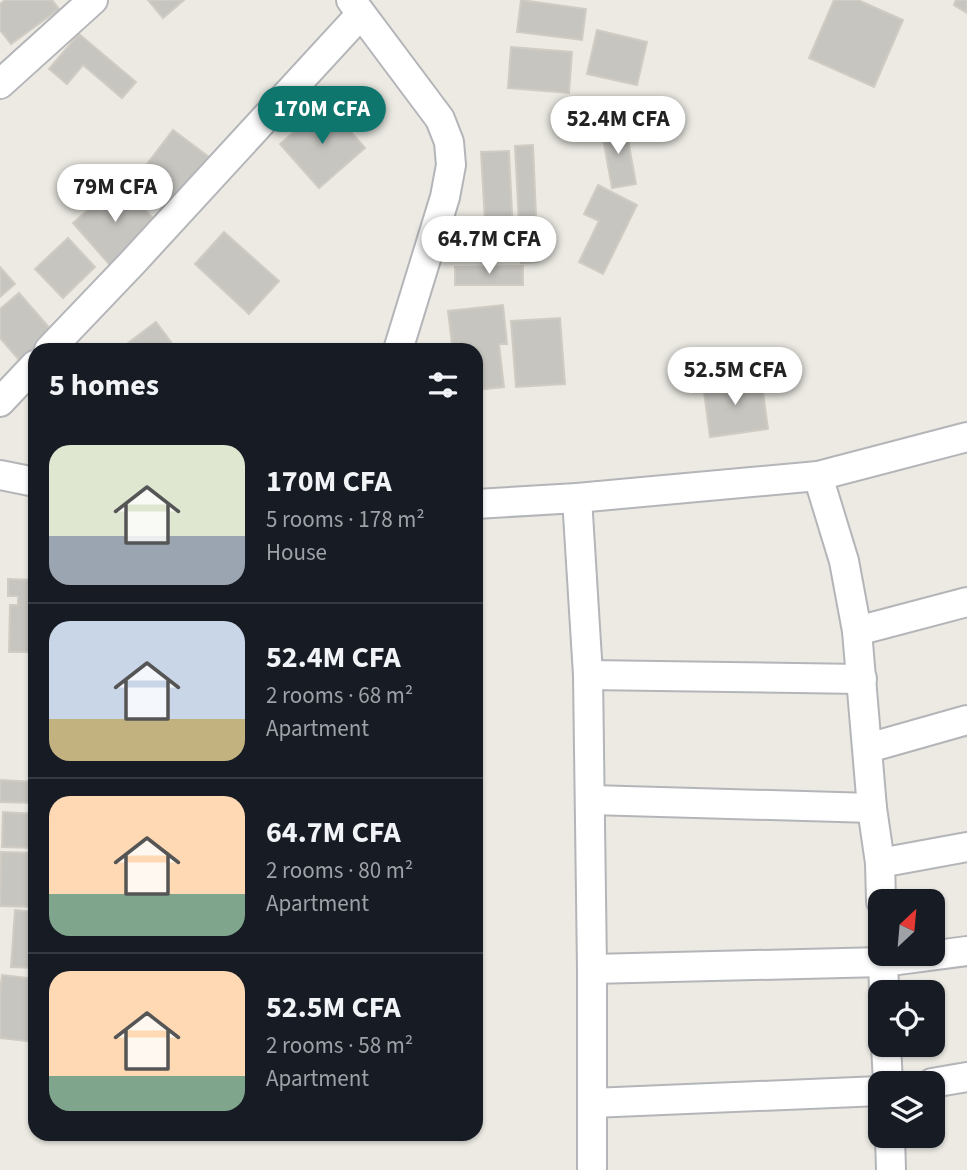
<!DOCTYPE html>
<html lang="en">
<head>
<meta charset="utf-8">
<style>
  :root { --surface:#171b24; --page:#242831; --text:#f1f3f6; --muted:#9ea1a6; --line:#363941; --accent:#0f766e }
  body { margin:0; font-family:"Source Sans 3",sans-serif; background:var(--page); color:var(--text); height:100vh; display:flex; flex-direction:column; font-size:26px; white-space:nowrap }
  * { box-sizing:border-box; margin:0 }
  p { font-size:23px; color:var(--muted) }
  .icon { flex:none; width:38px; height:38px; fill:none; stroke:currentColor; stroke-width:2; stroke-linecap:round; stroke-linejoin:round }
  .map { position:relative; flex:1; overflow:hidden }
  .details { position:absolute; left:28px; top:343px; width:455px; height:798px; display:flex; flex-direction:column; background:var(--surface); border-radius:21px; box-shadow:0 2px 5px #0004 }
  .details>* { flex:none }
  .needle { width:46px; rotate:26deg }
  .buttons { position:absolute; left:868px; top:889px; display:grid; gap:14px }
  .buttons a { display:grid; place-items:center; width:77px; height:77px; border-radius:14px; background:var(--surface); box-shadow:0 2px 5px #0004; font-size:35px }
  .price { position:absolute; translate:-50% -60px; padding:0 16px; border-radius:24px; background:#fff; color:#222; font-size:23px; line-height:46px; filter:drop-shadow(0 2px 4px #0008) }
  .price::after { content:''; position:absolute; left:50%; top:42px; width:21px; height:16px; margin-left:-10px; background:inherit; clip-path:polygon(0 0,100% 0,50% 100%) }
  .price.current { background:var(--accent); color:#fff }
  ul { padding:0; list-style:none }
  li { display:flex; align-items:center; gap:21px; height:175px; padding:0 21px }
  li+li { border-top:2px solid var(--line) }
  li span { display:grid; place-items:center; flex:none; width:196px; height:140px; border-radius:21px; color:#555 }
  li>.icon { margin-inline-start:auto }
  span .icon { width:84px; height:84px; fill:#fffc; stroke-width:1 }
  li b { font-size:30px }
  h2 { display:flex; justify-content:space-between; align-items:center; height:84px; padding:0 21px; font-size:30px }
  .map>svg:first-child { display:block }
  .building { fill:#c7c5c0; stroke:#d0ccc3; stroke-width:2 }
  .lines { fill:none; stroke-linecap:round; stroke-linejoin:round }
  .minor-casing { stroke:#b4b5b9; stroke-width:32 }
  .minor { stroke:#fff; stroke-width:28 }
</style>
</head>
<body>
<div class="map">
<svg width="967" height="1170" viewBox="0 0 967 1170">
  <rect width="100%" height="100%" fill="#eceae3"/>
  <g class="building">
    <path d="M5,0H52L59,9L11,44L0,30V4Z"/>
    <path d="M148,0H184L163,18Z"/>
    <path d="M521,0L586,9L582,40L517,32Z"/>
    <path d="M834,0H858L903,20L874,87L809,58Z"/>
    <path d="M956,0H967V13L954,5Z"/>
    <path d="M597,30L647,42L637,85L587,74Z"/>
    <path d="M79,34L136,82L122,98L83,65L67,84L49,69Z"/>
    <path d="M511,47L572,52L569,93L508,88Z"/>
    <path d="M326,104L365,148L319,188L280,144Z"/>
    <path d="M625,123L636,184L612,188L601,127Z"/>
    <path d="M173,130L209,157L177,199L141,172Z"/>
    <path d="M533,145L538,262L521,263L515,146Z"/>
    <path d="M509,151L514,255L487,256L481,152Z"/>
    <path d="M120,182L158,224L110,265L73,223Z"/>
    <path d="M598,185L637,205L603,274L579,262L599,221L584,214Z"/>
    <path d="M224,232L279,281L249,314L195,264Z"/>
    <path d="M68,238L95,267L63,298L35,269Z"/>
    <path d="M523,266V285H455V267Z"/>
    <path d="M0,267L15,284L0,297Z"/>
    <path d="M19,293L53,332L20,361L0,338V309Z"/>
    <path d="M503,305L507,344H499L504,387L476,390V350H447L446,346L452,345L448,311Z"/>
    <path d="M560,318L565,384L516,387L511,321Z"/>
    <path d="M156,322L177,350H133L128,343Z"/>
    <path d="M761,377L768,429L710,437L703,384Z"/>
    <path d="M8,579L35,580V652H9L10,605H18V596H8Z"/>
    <path d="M0,780L35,782V803L0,802Z"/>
    <path d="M3,812L35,814V848L2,847Z"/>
    <path d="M1,852L35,853V907L0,906Z"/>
    <path d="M15,910L35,912V968L11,967Z"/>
    <path d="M2,975L35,979V1042L0,1038V992Z"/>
  </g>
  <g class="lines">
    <defs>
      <g id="minor">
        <path d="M351,0L440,119L449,142L451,165L445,197L398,350"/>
        <path d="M0,84L93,0"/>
        <path d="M49,350L133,262L361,14"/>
        <path d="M0,402L35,365"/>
        <path d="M0,475L35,482"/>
        <path d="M818,476L844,561L857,631L872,808L880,863L881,901"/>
        <path d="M577,498L588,675L592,969V1170"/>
        <path d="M476,504L577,498L818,476L967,437"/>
        <path d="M857,631L967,602"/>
        <path d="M588,675L862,679"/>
        <path d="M868,748L967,720"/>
        <path d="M591,800L872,808"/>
        <path d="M880,863L967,847"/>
        <path d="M883,954L884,992"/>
        <path d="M592,969L883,962L967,951"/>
        <path d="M886,1045L888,1083"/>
        <path d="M932,1083L967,1077"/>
        <path d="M592,1103L880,1091"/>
        <path d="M890,1136L891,1170"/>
      </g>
    </defs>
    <use href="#minor" class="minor-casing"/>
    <use href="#minor" class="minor"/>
  </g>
</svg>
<div class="buttons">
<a><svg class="needle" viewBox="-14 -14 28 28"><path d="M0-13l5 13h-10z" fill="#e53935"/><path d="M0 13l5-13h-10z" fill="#9ea1a6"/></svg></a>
<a><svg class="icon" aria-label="locate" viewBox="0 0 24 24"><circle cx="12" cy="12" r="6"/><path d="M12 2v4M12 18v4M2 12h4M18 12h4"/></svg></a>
<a><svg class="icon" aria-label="layers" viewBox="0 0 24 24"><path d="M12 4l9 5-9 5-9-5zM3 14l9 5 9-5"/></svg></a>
</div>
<b class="price current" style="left:322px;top:146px">170M CFA</b>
<b class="price" style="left:618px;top:156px">52.4M CFA</b>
<b class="price" style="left:115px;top:224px">79M CFA</b>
<b class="price" style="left:489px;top:276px">64.7M CFA</b>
<b class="price" style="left:735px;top:407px">52.5M CFA</b>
<section class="details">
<h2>5 homes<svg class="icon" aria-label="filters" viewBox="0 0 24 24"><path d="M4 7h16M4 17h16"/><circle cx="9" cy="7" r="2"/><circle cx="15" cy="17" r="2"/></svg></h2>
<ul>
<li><span style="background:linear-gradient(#dfe7d0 65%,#9aa5b1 0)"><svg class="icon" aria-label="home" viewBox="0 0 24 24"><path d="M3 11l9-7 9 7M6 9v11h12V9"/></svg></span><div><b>170M CFA</b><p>5 rooms · 178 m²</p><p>House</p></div></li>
<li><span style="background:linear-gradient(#c9d6e8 70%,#c2b280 0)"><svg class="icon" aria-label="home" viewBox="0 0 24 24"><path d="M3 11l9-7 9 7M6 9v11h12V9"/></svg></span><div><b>52.4M CFA</b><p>2 rooms · 68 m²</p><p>Apartment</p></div></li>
<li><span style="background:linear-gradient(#ffd9b3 70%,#7fa58c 0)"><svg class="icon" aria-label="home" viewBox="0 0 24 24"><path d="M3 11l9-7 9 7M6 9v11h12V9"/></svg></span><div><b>64.7M CFA</b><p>2 rooms · 80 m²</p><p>Apartment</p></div></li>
<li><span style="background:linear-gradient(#ffd9b3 75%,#7fa58c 0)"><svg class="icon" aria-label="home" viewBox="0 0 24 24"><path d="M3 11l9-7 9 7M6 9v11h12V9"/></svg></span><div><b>52.5M CFA</b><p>2 rooms · 58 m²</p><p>Apartment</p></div></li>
</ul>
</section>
</div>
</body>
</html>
